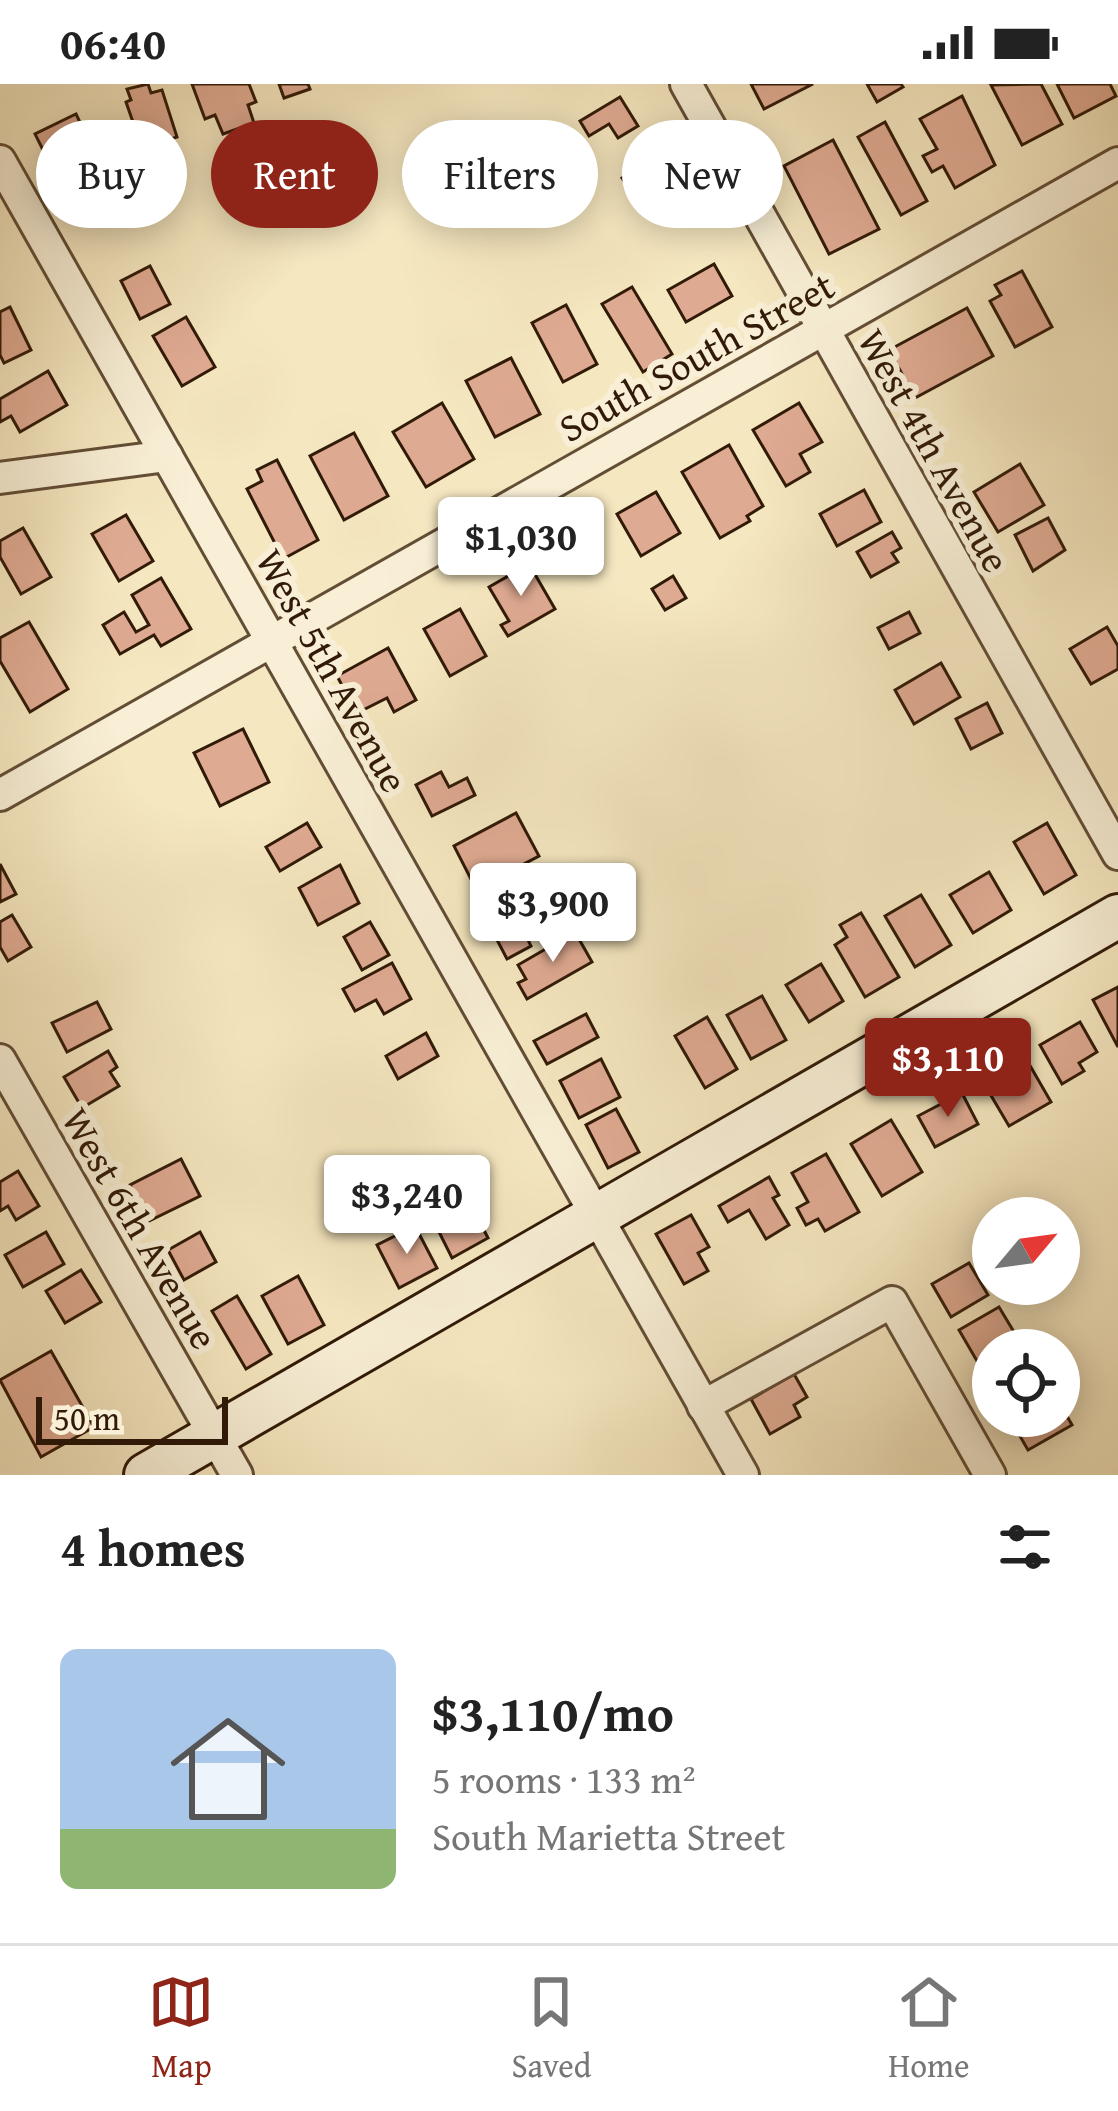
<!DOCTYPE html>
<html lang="en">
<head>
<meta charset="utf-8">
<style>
  :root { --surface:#fff; --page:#f2f2f2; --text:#222; --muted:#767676; --line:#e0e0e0; --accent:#8f2418 }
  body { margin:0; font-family:"Gentium Book Plus",serif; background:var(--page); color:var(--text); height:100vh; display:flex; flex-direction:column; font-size:45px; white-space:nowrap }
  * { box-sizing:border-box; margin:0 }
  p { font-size:39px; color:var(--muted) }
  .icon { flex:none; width:66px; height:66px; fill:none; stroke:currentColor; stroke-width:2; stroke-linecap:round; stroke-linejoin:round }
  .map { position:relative; height:1391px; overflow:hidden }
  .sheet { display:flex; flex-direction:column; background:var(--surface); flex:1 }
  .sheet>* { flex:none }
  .guide { position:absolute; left:36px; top:36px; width:1047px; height:108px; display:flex; gap:24px }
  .needle { width:78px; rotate:61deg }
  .controls { position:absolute; left:972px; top:1113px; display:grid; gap:24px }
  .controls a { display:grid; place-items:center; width:108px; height:108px; border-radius:50%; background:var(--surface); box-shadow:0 6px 30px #0003; font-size:60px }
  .scale { position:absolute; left:36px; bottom:30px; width:192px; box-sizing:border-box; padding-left:12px; border:6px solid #311a07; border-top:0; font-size:33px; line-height:42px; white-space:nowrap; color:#311a07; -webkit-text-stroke:9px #f8efd6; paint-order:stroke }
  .price { position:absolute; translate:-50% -102px; padding:0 27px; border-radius:12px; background:#fff; color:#222; font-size:39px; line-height:78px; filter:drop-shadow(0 3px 6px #0008) }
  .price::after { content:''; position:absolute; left:50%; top:72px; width:36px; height:27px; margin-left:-18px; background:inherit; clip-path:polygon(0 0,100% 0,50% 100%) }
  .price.on { background:var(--accent); color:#fff }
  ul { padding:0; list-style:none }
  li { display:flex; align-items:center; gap:36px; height:300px; padding:0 60px }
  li+li { border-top:3px solid var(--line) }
  li span { display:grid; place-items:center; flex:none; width:336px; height:240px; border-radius:18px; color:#555 }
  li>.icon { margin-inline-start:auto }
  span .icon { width:144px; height:144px; fill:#fffc; stroke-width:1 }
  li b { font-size:51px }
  h2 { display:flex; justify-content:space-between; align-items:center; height:144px; padding:0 60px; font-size:51px }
  .tag { padding:0 42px; border-radius:54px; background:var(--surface); box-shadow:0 6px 30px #0003; font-size:42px; line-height:108px }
  .tag.on { background:var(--accent); color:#fff }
  .status { display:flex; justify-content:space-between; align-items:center; height:84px; padding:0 60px; background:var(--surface); direction:ltr }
  .status svg { height:33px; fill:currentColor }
  .tabs { display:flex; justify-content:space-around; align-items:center; height:168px; border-top:3px solid var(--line); background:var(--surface); font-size:33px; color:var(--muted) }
  .tabs a { display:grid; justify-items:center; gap:6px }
  .tabs .on { color:var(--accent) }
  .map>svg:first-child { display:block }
  .building { fill:#dfaa92; stroke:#311a07; stroke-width:3 }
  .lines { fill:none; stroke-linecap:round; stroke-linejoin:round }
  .street-casing { stroke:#624d35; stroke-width:36 }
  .secondary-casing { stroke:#311a07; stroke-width:48 }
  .street { stroke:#f8efd6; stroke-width:30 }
  .secondary { stroke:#f8efd6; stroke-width:42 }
  .labels { text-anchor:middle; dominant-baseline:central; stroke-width:12; stroke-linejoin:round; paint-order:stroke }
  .street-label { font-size:39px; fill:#311a07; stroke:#f8efd6 }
</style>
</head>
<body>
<div class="status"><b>06:40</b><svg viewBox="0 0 49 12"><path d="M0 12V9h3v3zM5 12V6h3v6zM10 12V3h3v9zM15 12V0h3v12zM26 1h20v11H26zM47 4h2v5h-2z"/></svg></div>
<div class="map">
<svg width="1118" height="1391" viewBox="0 0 1118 1391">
  <rect width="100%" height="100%" fill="#f5e7c0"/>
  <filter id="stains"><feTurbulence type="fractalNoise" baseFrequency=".00167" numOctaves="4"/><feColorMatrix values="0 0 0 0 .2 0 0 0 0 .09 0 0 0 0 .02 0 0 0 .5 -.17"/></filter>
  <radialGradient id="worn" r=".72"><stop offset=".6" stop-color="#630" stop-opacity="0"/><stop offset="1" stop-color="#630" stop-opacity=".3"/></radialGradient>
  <g class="building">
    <path d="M148,0L151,9L162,6L177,53L142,64L126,18L131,16L127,5Z"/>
    <path d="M192,0H249L256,18L248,21L254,39L223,50L215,31L205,35Z"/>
    <path d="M279,0H308L310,5L284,14Z"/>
    <path d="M751,0H813L764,25Z"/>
    <path d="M867,0H901L903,3L877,18Z"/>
    <path d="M1041,0L1062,40L1022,61L991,1Z"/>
    <path d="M1057,0H1110L1116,12L1074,34Z"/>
    <path d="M962,12L995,81L955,104L943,82L932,88L923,72L937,65L920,35Z"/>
    <path d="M620,13L638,42L618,54L609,40L589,52L580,37Z"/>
    <path d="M76,30L96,72L56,92L35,50Z"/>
    <path d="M885,38L927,117L901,131L858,53Z"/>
    <path d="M833,56L879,145L829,170L784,82Z"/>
    <path d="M661,70L674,89L634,112L622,94Z"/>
    <path d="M305,71L307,96L283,98L281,73Z"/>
    <path d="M714,180L732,212L686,238L668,206Z"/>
    <path d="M150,182L170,220L140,235L121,197Z"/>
    <path d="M1022,187L1052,243L1015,263L990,217L1001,211L995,201Z"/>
    <path d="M632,203L672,270L643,288L602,220Z"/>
    <path d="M566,221L597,280L563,298L532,239Z"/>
    <path d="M10,223L31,266L4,279L0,271V228Z"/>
    <path d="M967,224L993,272L915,314L889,266Z"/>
    <path d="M186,233L215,283L182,302L153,252Z"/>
    <path d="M511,274L540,330L495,353L466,297Z"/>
    <path d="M48,287L67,321L20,348L11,332L0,338V315Z"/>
    <path d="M442,319L474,375L426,403L393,348Z"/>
    <path d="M799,319L822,358L800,370L810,388L786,402L753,346Z"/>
    <path d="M354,349L388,412L344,436L310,372Z"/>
    <path d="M729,361L763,422L747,432L750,437L720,454L682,388Z"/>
    <path d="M277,376L318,456L283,475L247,405L262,397L257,386Z"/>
    <path d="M1020,380L1044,421L998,448L974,408Z"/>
    <path d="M864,406L881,438L837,462L820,430Z"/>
    <path d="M656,408L680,449L641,472L617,430Z"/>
    <path d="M126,431L153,477L119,497L92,450Z"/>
    <path d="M1048,434L1065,466L1033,487L1015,451Z"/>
    <path d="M23,444L51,493L21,510L0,473V457Z"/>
    <path d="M892,448L901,464L892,469L898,478L871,493L857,468Z"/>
    <path d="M529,480L555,525L508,552L501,541L509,537L489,503Z"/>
    <path d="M673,492L686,514L665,526L652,505Z"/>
    <path d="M161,494L191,545L161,562L154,551L120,570L103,541L124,528L136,548L149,541L132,511Z"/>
    <path d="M460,525L486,572L450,592L424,545Z"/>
    <path d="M909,528L920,549L889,565L878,544Z"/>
    <path d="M29,538L68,605L30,628L0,577V554Z"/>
    <path d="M1107,543L1118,562V585L1091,600L1070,565Z"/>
    <path d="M388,564L416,616L394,628L387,614L357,629L337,592Z"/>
    <path d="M941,579L960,613L914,640L895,606Z"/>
    <path d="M987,619L1002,649L971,665L956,635Z"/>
    <path d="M243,645L269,698L220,722L194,669Z"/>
    <path d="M441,688L449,703L467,694L475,711L432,732L416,701Z"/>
    <path d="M516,729L539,772L476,805L454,762Z"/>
    <path d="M307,739L321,763L280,787L266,763Z"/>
    <path d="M1047,739L1076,791L1044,810L1014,758Z"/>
    <path d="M0,780L16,810L0,818Z"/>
    <path d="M340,781L359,819L318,841L299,804Z"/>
    <path d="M989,788L1011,826L973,849L950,811Z"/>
    <path d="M541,799L554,823L544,829L552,843L528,856L531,862L507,875L483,829Z"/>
    <path d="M921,811L951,861L915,883L885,832Z"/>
    <path d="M861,829L899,893L865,913L835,861L847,853L840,841Z"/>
    <path d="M12,831L31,863L8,877L0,863V838Z"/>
    <path d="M370,838L389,871L362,886L344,853Z"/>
    <path d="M575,848L592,878L527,915L518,899L526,895L518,881Z"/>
    <path d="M392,879L411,915L384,930L376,916L355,927L343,905Z"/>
    <path d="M821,880L843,917L809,938L786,901Z"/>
    <path d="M1118,903V963L1093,916Z"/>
    <path d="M762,912L786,956L751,975L727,931Z"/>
    <path d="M97,918L111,945L67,968L52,939Z"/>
    <path d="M586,930L598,953L547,980L534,957Z"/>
    <path d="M707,933L737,985L705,1004L675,952Z"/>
    <path d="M1080,938L1097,968L1079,979L1084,987L1062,1000L1040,961Z"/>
    <path d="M426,949L438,972L398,995L386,972Z"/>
    <path d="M108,967L117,983L110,988L119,1002L82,1024L64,993Z"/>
    <path d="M1025,973L1051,1018L1009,1042L983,998Z"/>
    <path d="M601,975L620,1013L579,1034L560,997Z"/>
    <path d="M962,1009L978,1040L935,1063L918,1032Z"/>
    <path d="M616,1025L639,1068L608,1084L586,1041Z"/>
    <path d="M891,1036L922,1088L882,1112L851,1060Z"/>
    <path d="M826,1070L859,1128L825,1147L818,1135L806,1141L797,1124L808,1118L792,1089Z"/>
    <path d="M181,1075L200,1112L149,1137L130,1101Z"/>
    <path d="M18,1087L39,1122L16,1136L8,1122L0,1127V1098Z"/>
    <path d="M769,1093L779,1111L773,1114L789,1141L766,1155L749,1126L728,1138L719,1122Z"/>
    <path d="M472,1123L488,1154L452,1174L436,1142Z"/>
    <path d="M691,1131L709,1163L698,1169L708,1187L684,1200L656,1150Z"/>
    <path d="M415,1142L437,1184L399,1204L377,1161Z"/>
    <path d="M46,1148L64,1180L23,1203L5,1171Z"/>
    <path d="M200,1148L216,1178L184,1196L168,1166Z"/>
    <path d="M969,1179L988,1211L951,1233L932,1200Z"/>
    <path d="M81,1186L101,1218L65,1239L46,1207Z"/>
    <path d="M298,1192L324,1241L288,1260L262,1212Z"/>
    <path d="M237,1212L271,1270L246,1285L212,1227Z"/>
    <path d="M999,1223L1017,1253L977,1277L959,1246Z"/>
    <path d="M51,1267L94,1343L41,1373L0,1296Z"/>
    <path d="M794,1290L807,1313L794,1321L800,1333L770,1350L751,1315Z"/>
    <path d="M1059,1318L1072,1341L1028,1366L1009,1333L1059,1332Z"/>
  </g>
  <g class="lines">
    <defs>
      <g id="street">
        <path d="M686,0L1118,770"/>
        <path d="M0,77L743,1391"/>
        <path d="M0,394L167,372"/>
        <path d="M0,711L1118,79"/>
        <path d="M0,976L237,1391"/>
        <path d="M703,1322L892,1218L990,1391"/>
      </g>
      <path id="secondary" d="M146,1391L1118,832"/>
    </defs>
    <use href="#street" class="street-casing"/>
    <use href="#secondary" class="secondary-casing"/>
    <use href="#street" class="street"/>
    <use href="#secondary" class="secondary"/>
  </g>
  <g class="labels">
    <g class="street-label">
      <text transform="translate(696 272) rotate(-29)">South South Street</text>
      <text transform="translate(935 366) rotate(61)">West 4th Avenue</text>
      <text transform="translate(333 586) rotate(61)">West 5th Avenue</text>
      <text transform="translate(141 1144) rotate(60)">West 6th Avenue</text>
    </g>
  </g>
  <rect width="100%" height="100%" filter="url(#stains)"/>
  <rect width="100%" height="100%" fill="url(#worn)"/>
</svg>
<div class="controls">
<a><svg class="needle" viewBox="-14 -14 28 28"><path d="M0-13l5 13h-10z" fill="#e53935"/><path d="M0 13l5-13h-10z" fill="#767676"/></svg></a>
<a><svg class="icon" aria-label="locate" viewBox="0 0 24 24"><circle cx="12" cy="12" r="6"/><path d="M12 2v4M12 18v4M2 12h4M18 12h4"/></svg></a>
</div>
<div class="scale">50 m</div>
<b class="price" style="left:521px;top:515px">$1,030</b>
<b class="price" style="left:553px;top:881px">$3,900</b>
<b class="price on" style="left:948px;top:1036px">$3,110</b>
<b class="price" style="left:407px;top:1173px">$3,240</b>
<div class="guide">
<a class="tag">Buy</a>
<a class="tag on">Rent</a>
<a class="tag">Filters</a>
<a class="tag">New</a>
</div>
</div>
<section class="sheet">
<h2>4 homes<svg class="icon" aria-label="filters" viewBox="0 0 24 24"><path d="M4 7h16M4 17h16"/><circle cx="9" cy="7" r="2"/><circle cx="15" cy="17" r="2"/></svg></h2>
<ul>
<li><span style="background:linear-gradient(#a9c7e8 75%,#8fb573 0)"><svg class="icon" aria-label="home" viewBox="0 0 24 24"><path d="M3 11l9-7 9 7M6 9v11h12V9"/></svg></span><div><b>$3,110/mo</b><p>5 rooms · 133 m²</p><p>South Marietta Street</p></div></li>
</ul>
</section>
<nav class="tabs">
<a class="on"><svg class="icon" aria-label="map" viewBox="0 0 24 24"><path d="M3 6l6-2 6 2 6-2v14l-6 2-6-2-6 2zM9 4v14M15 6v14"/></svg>Map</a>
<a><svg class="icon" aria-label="saved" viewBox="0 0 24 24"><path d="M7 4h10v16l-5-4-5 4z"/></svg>Saved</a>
<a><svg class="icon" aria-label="home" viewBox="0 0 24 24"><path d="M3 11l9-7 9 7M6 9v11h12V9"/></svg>Home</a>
</nav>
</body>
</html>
